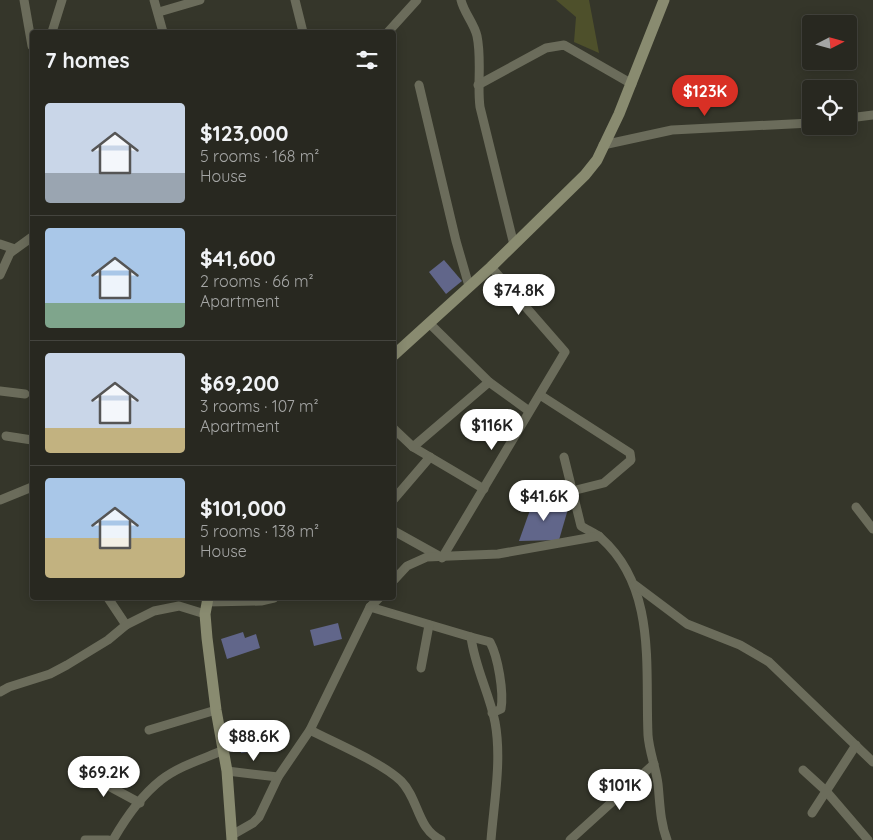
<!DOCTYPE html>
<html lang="en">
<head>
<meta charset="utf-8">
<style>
  :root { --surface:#282820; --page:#303029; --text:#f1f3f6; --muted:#a5a6a5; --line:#44443e; --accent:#d93025 }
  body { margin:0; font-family:Quicksand,sans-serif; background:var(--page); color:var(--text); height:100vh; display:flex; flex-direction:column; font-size:19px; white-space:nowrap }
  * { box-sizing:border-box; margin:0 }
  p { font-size:16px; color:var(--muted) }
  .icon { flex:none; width:28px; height:28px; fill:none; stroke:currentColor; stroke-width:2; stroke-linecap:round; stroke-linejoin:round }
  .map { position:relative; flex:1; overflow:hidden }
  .side { position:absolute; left:30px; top:30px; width:366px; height:570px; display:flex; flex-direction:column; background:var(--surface); border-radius:5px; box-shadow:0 2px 12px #0003,0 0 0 1px var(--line) }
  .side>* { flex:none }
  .needle { width:32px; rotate:84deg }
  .buttons { position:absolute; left:802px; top:15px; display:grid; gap:10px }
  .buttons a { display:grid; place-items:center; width:55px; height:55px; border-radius:5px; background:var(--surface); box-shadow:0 2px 12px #0003,0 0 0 1px var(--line); font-size:25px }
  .price { position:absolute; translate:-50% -42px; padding:0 11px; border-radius:18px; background:#fff; color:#222; font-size:16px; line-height:32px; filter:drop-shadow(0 1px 2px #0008) }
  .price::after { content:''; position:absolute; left:50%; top:30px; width:15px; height:11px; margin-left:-8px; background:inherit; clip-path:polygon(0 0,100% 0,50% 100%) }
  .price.selected { background:var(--accent); color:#fff }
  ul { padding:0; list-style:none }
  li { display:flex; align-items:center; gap:15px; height:125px; padding:0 15px }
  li+li { border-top:1px solid var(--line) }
  li span { display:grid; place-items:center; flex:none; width:140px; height:100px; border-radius:5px; color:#555 }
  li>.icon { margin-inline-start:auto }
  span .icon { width:60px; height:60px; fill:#fffc; stroke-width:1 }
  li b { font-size:21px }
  h2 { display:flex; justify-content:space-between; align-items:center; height:60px; padding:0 15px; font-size:21px }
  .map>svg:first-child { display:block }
  .green { fill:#4e502b }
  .building { fill:#61668a }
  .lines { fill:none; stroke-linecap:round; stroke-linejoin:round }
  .street { stroke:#6b6c5b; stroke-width:9 }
  .secondary { stroke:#898b70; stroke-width:11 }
</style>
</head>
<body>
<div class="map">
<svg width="873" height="840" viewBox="0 0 873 840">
  <rect width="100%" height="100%" fill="#35362a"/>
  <path class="green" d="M556,0H589L599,53L574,42L576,17Z"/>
  <g class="building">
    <path d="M444,260L462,281L446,294L429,272Z"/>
    <path d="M535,496L568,509L559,540L519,541Z"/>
    <path d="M319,598H342V599L319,601Z"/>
    <path d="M338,623L342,639L314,646L310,630Z"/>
    <path d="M243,632L245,638L256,634L260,648L227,659L221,639Z"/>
    <path d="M258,724L263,750L241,753L237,727Z"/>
  </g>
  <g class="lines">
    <g class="street">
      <path d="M24,0L32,46"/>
      <path d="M154,0L163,32"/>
      <path d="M295,0L303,32"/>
      <path d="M461,0C464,13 474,23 477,36C482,60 477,84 480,107L514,245"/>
      <path d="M159,12L200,0"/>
      <path d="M52,32L62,0"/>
      <path d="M388,32L417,0"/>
      <path d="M419,85L456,241L469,286"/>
      <path d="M478,85L546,48L564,45L632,84"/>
      <path d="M849,118L873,115"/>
      <path d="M603,145L672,130L811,123"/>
      <path d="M0,244L15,249"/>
      <path d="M0,275L10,253L32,237"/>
      <path d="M429,323L489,382L529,411"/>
      <path d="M0,391L25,394"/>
      <path d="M540,395L630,453L631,460L604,483L572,491"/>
      <path d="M394,429L413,447L484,489"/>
      <path d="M6,436L32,440"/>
      <path d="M413,447L489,382"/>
      <path d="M564,457L581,526C587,530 595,533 601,538C657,588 645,667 648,735C649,751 656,768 658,784C660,803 660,822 667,840"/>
      <path d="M394,499L430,457"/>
      <path d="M0,500L32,487"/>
      <path d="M856,507L873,529"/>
      <path d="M394,531L439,556"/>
      <path d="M442,558L565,352L491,267"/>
      <path d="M394,580L407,566L427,557L498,554L599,536"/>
      <path d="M635,585L687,624L740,645L769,662L873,762"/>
      <path d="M108,598L126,625"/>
      <path d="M207,602L261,601L274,598"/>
      <path d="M370,607L471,637C475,668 489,692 495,722C502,760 494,802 491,840"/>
      <path d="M471,637L490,642C498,657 504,692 501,709L492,713"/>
      <path d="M421,668L429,625"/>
      <path d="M0,692L9,687L50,674L67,665L108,640L126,625L154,611L179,606L205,614"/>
      <path d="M149,730L216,710"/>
      <path d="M310,730C335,743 381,762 401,781C419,799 417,829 441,840"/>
      <path d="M79,770L140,803"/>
      <path d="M803,770L826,791L868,840"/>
      <path d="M227,771L278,777"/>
      <path d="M812,813L856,745"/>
      <path d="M232,835L253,823L259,817L278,777L310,730L370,607L379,598"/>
      <path d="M85,840H108"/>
      <path d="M113,840C125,819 142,795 161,780C179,766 203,759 224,750"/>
      <path d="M570,840L654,764"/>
    </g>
    <g class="secondary">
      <path d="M394,355L491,267L585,175L597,160L619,114L664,0"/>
      <path d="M208,598L205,614L207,638L216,710L227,771L232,840"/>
    </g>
  </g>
</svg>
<div class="buttons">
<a><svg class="needle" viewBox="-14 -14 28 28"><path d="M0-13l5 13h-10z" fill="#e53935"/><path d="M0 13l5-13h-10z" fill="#a5a6a5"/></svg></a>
<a><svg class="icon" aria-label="locate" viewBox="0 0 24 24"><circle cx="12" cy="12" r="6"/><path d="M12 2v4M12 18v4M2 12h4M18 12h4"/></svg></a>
</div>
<b class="price selected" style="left:705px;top:117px">$123K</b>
<b class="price" style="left:519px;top:316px">$74.8K</b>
<b class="price" style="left:492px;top:451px">$116K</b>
<b class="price" style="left:544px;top:522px">$41.6K</b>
<b class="price" style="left:254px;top:762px">$88.6K</b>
<b class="price" style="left:104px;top:798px">$69.2K</b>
<b class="price" style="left:620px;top:811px">$101K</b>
<section class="side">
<h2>7 homes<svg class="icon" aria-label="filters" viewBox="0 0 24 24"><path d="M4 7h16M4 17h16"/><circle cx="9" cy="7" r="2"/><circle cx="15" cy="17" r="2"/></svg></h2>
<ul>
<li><span style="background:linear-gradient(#c9d6e8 70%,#9aa5b1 0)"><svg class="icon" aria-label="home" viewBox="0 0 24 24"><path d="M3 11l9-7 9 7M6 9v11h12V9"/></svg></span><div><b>$123,000</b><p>5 rooms · 168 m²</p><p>House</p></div></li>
<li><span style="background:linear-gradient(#a9c7e8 75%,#7fa58c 0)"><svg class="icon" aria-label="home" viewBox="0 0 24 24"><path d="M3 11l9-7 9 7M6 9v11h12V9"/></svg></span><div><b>$41,600</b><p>2 rooms · 66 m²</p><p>Apartment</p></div></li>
<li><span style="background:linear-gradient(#c9d6e8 75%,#c2b280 0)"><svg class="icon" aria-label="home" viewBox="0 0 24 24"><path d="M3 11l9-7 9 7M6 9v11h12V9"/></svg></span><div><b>$69,200</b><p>3 rooms · 107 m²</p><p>Apartment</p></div></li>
<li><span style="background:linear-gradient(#a9c7e8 60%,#c2b280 0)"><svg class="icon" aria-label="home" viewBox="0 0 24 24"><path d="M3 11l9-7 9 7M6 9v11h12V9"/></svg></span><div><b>$101,000</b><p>5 rooms · 138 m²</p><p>House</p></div></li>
</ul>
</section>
</div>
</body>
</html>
